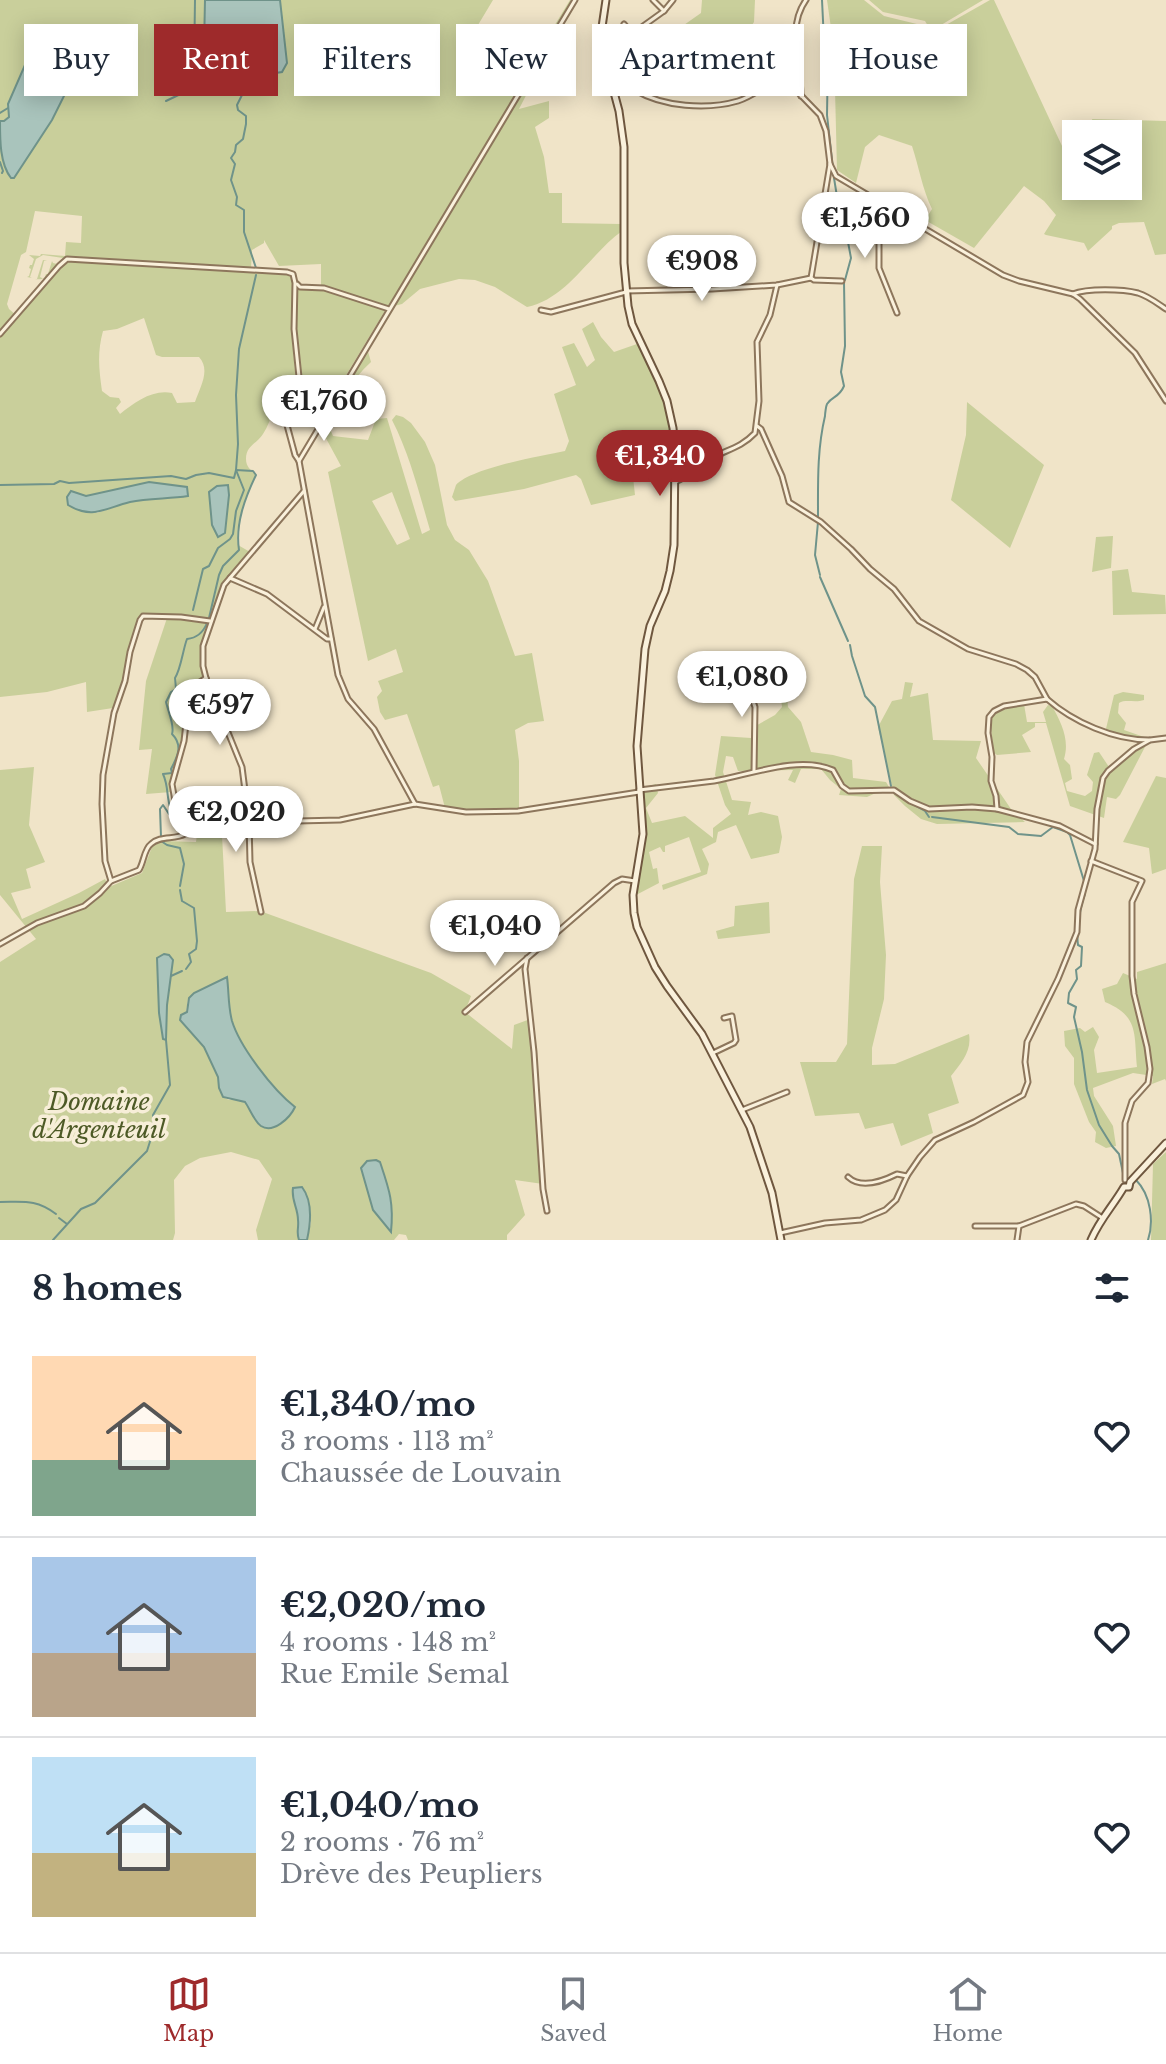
<!DOCTYPE html>
<html lang="en">
<head>
<meta charset="utf-8">
<style>
  :root { --surface:#fff; --page:#f2f2f3; --text:#1f2937; --muted:#747a83; --line:#e0e1e3; --accent:#9e2a2b }
  body { margin:0; font-family:"Libre Baskerville",serif; background:var(--page); color:var(--text); height:100vh; display:flex; flex-direction:column; font-size:30px; white-space:nowrap }
  * { box-sizing:border-box; margin:0 }
  p { font-size:26px; color:var(--muted) }
  .icon { flex:none; width:44px; height:44px; fill:none; stroke:currentColor; stroke-width:2; stroke-linecap:round; stroke-linejoin:round }
  .map { position:relative; height:1240px; overflow:hidden }
  .details { display:flex; flex-direction:column; background:var(--surface); flex:1 }
  .details>* { flex:none }
  .top-card { position:absolute; left:24px; top:24px; width:1118px; height:72px; display:flex; gap:16px }
  .fabs { position:absolute; left:1062px; top:120px; display:grid; gap:16px }
  .fabs a { display:grid; place-items:center; width:80px; height:80px; border-radius:0px; background:var(--surface); box-shadow:0 4px 20px #0003; font-size:40px }
  .price { position:absolute; translate:-50% -68px; padding:0 18px; border-radius:28px; background:#fff; color:#222; font-size:26px; line-height:52px; filter:drop-shadow(0 2px 4px #0008) }
  .price::after { content:''; position:absolute; left:50%; top:48px; width:24px; height:18px; margin-left:-12px; background:inherit; clip-path:polygon(0 0,100% 0,50% 100%) }
  .price.on { background:var(--accent); color:#fff }
  ul { padding:0; list-style:none }
  li { display:flex; align-items:center; gap:24px; height:200px; padding:0 32px }
  li+li { border-top:2px solid var(--line) }
  li span { display:grid; place-items:center; flex:none; width:224px; height:160px; border-radius:0px; color:#555 }
  li>.icon { margin-inline-start:auto }
  span .icon { width:96px; height:96px; fill:#fffc; stroke-width:1 }
  li b { font-size:34px }
  h2 { display:flex; justify-content:space-between; align-items:center; height:96px; padding:0 32px; font-size:34px }
  .pill { padding:0 28px; border-radius:0px; background:var(--surface); box-shadow:0 4px 20px #0003; font-size:28px; line-height:72px }
  .pill.on { background:var(--accent); color:#fff }
  .dock { display:flex; justify-content:space-around; align-items:center; height:112px; border-top:2px solid var(--line); background:var(--surface); font-size:22px; color:var(--muted) }
  .dock a { display:grid; justify-items:center; gap:4px }
  .dock .on { color:var(--accent) }
  .map>svg:first-child { display:block }
  .green { fill:#c9cf9b; fill-rule:evenodd }
  .water { fill:#a9c4bc; stroke:#6f938a; stroke-width:2 }
  .lines { fill:none; stroke-linecap:round; stroke-linejoin:round }
  .stream { stroke:#6f938a; stroke-width:2 }
  .street-casing { stroke:#8d765c; stroke-width:7 }
  .secondary-casing { stroke:#6f573f; stroke-width:9 }
  .street { stroke:#faf1dc; stroke-width:3 }
  .secondary { stroke:#faf1dc; stroke-width:5 }
  .labels { text-anchor:middle; dominant-baseline:central; stroke-width:7; stroke-linejoin:round; paint-order:stroke }
  .park-label { font-size:24px; font-style:italic; fill:#4d5a26; stroke:#f7eed8 }
</style>
</head>
<body>
<div class="map">
<svg width="1166" height="1240" viewBox="0 0 1166 1240">
  <rect width="100%" height="100%" fill="#f0e4c8"/>
  <g class="green">
    <path d="M0,0H205L204,48L217,71L224,73L244,68L245,72L240,79L280,73L287,63L280,0H493L472,35L545,41L570,0H573L547,42L551,46L549,55L550,84L534,80L519,109L549,101V118L535,127L544,157L549,193H562V223L621,224L622,231C590,254 567,299 527,307L495,287L475,280L459,279L420,289L402,304L394,306H383L321,287V264L279,266L264,240V243L252,250L251,269L197,265V269L291,275L293,284L292,338L296,382L279,384C275,400 273,419 263,434C257,444 246,445 246,459C246,467 251,470 256,475C247,494 234,524 238,545L250,552L223,585L209,619L168,614L142,615L124,681L113,708L87,712L86,682L47,692L0,697ZM35,211L82,216L81,243L66,242L65,256L41,254L40,256L29,255L34,259L32,265H30L29,268L31,269L29,276L27,277L32,278L30,277L36,259L43,255L63,258L57,264L53,263L52,261L48,274H46L44,279L40,277L44,261H47L43,260L37,279H35C48,282 57,265 66,256L111,259L112,262L68,261L17,316L9,309L7,304L21,255L26,252ZM144,318L156,355L162,357H199C211,370 200,387 195,402L177,403L172,393C153,389 135,402 120,414L116,408L121,402L119,398L110,397L102,391C99,369 97,353 103,331L117,329ZM149,482L187,487L188,495L129,502L97,513L71,491L85,497Z"/>
    <path d="M702,0H755L754,22L730,58L702,59L675,83L647,71L627,84L617,72L701,13Z"/>
    <path d="M827,0H864L884,16L925,26L930,34L990,0H994L1076,176V186H1128V134H1100L1095,131L1092,119L1166,121V254L1155,255L1144,222L1119,223L1112,226V229L1088,251L1084,243L1046,235L1044,234L1056,215L1044,201L1024,186L974,248L925,220L932,209C922,188 919,167 912,146L879,135L865,147L856,183L837,170L834,49Z"/>
    <path d="M869,0H983L931,31L925,21L883,12Z"/>
    <path d="M298,288L323,289L386,309L327,407L309,395L299,385L300,375L296,322L297,289Z"/>
    <path d="M593,322L601,337L614,352L637,344L660,391L671,432V471L633,477L635,495L591,505L581,479L576,475L524,489L455,501L452,497C453,494 455,488 456,485C471,468 541,456 565,451L569,441L554,394L576,385L562,347L574,343L587,367L595,360L582,329Z"/>
    <path d="M367,348L371,362C351,380 338,403 330,429L333,436L368,440L376,419L387,418L422,534L430,530C419,493 410,455 392,420L396,415L403,417L411,423L425,442L435,465L447,525L455,540L469,550L488,581L515,656L532,653L544,721L528,723L515,730L519,761V810L485,811L445,808L439,785L433,787L407,714L385,720L380,712L377,697L382,691L378,681L403,672L396,649L368,661L328,472L341,466L322,431L319,429ZM392,492L410,539L397,545L372,501Z"/>
    <path d="M967,402L1044,465L1010,548L951,500L966,435Z"/>
    <path d="M1113,536L1111,568L1092,572L1096,537Z"/>
    <path d="M1128,569L1132,592L1165,595L1166,614L1113,615L1112,571Z"/>
    <path d="M167,618L207,623L200,655L204,677L199,682L187,705L182,741L173,773L171,792L146,794L152,749L139,750L146,681Z"/>
    <path d="M905,682L913,683L910,697L928,693L933,740L981,741L976,758L1011,809L1025,822L937,824L921,819L905,806L894,795L878,727L892,701L902,699Z"/>
    <path d="M786,687L788,707L801,722L811,752L833,755L852,760L853,778L886,782L889,787L867,797L839,795L841,789L830,780L821,769H801L795,783L788,780L793,770L738,771L733,757L726,756L723,772L732,800L751,802L748,815L761,812L778,816L782,837L779,853L751,859L736,825L718,832L716,842L702,849L709,864L707,874L663,890L662,885L701,872L689,837L665,846V852H663L660,847L649,852L653,869L657,868L659,883L636,895L647,828L636,790L656,784L658,793L646,808L652,823L685,816L713,838V828L731,814L725,805L715,775L721,736L751,738L752,728L775,715L782,707L780,690Z"/>
    <path d="M1123,692L1144,695V700C1136,703 1125,699 1119,703L1118,713L1126,723L1124,730L1144,737L1146,745L1120,795L1116,799L1107,797L1104,818L1070,806L1046,723H1035V727L1022,735L1031,752L997,755L994,753C990,716 983,712 1024,704L1027,722H1046L1043,712L1048,705L1052,706C1061,722 1070,740 1064,759L1070,765L1072,779L1065,783L1067,791L1085,796L1092,791L1093,782L1087,775L1094,753L1099,752L1111,770L1141,747V742L1117,737L1105,733L1114,695Z"/>
    <path d="M34,767L29,825L45,862L26,869L31,888L11,893L22,919L79,893L105,879L109,887L142,873L152,847L162,841L196,842L202,794L220,797L226,912L260,911L431,973L471,996L465,1012L512,1049L514,1025L533,1018L543,1184L515,1180L525,1215L507,1235V1240H408L406,1235L399,1234L394,1240H307L311,1222L294,1199C294,1207 299,1213 299,1222C299,1230 296,1232 299,1240H258L256,1230L272,1179L259,1160L231,1152L200,1158L185,1166L174,1180L175,1233L173,1240H0V962L36,939L0,895V770ZM157,959L173,960L167,1005V1039H163L159,1013ZM227,977C229,994 228,1010 234,1027C242,1050 276,1092 295,1107C286,1121 276,1131 259,1125L248,1104L236,1099L229,1100L223,1097L219,1090L218,1077L204,1047L180,1020L181,1015L186,1013L188,999L194,993Z"/>
    <path d="M1156,776L1166,778V869L1152,874L1149,848L1123,842Z"/>
    <path d="M862,846H882L880,882L886,955L884,999L872,1048V1065L895,1064L969,1034C972,1051 961,1063 951,1076L959,1103L928,1114L933,1133L901,1146L893,1123L865,1129L859,1113L815,1116L800,1062H836L847,1044L854,879Z"/>
    <path d="M769,902L770,933L718,939L716,931L734,926L735,906Z"/>
    <path d="M1166,963V1081L1165,1079L1152,1084L1153,1076L1133,1073L1093,1088L1094,1096L1113,1126L1116,1146L1106,1148L1095,1142L1096,1132L1089,1122L1074,1084V1058L1065,1046L1064,1031L1080,1028L1085,1032L1093,1027L1099,1037L1094,1050L1097,1073L1137,1067C1134,1034 1139,1016 1105,1002L1102,989L1117,984L1123,973L1137,979V972Z"/>
    <path d="M1166,1152V1240H1151L1153,1164Z"/>
  </g>
  <g class="water">
    <path d="M205,0H280L287,63L282,72L239,79V77L245,72L244,68L230,71V74L217,71L204,48Z"/>
    <path d="M43,29L47,31C54,46 69,44 79,55V61L77,62L73,78L52,120L14,178H11C0,164 0,141 0,121H4L9,117L8,104L32,49L34,36Z"/>
    <path d="M149,482L187,487L188,496C169,499 149,498 130,502C105,508 93,520 68,505L67,497L71,491L86,496Z"/>
    <path d="M228,485L229,495L225,533L218,537L212,525L209,492L217,486Z"/>
    <path d="M164,954L169,955L173,960L167,1005L166,1040L163,1039L159,1013L157,958Z"/>
    <path d="M227,977C229,992 228,1006 232,1021C240,1047 273,1090 295,1107C290,1118 273,1134 261,1126C254,1121 250,1109 245,1102L223,1097L219,1088L218,1077L204,1047L180,1020L181,1015L187,1012L189,998L194,993Z"/>
    <path d="M376,1160L380,1162C389,1189 394,1202 391,1232L373,1210L361,1168L367,1161Z"/>
    <path d="M302,1187C312,1200 311,1222 307,1240H299C296,1232 299,1228 298,1220C298,1208 291,1200 293,1188Z"/>
  </g>
  <g class="lines">
    <g class="stream">
      <path d="M195,0L194,69L192,79C199,85 210,94 221,93C231,91 235,85 246,87L237,105L238,110L246,116V124L243,139L236,145L235,152L231,158L235,164L231,180L237,197L236,205L244,210V232L256,268"/>
      <path d="M822,0L824,41L828,53L827,115L833,169"/>
      <path d="M166,101L193,88"/>
      <path d="M0,113L8,108"/>
      <path d="M0,162L3,171L2,173"/>
      <path d="M834,178L839,209L845,226L851,258L845,280"/>
      <path d="M0,485L54,484L60,481L69,483L171,476L186,479L196,475L209,473L234,478L236,470L253,471L256,475C245,498 235,524 239,550L223,566L219,575L209,618"/>
      <path d="M818,517C818,483 817,450 825,416C825,414 826,406 827,404C832,396 839,398 844,386L841,372L845,346L844,282"/>
      <path d="M818,522L815,555L820,575"/>
      <path d="M820,577L848,641"/>
      <path d="M193,610L203,569L209,566L218,548L230,539L233,534L236,511L244,490L236,470L238,444L236,395L239,349L256,275"/>
      <path d="M850,645L852,656L865,696L875,707L891,786"/>
      <path d="M909,802L925,811L929,817"/>
      <path d="M932,817L1009,827L1018,834L1041,836L1053,827L1067,832L1070,835L1084,881L1083,888"/>
      <path d="M161,837L160,809L163,805L169,814L171,810C166,797 169,787 163,774L172,773L171,769C178,756 183,745 172,734C175,726 168,711 166,702L171,692L176,689L175,678C181,669 183,649 187,639C197,638 203,633 207,623"/>
      <path d="M161,841L167,845L180,848L184,864L180,886"/>
      <path d="M180,890L182,901L194,908L197,941L196,949L189,954L191,962L186,969"/>
      <path d="M1085,894C1080,907 1076,932 1078,945L1082,947L1081,966L1076,970L1077,979L1069,993L1068,1003L1076,1007L1074,1017L1082,1052L1087,1090L1099,1125L1112,1146L1119,1154L1123,1173"/>
      <path d="M171,976L182,971"/>
      <path d="M1136,1180C1151,1195 1154,1222 1148,1240"/>
      <path d="M0,1202C24,1202 36,1199 56,1214"/>
      <path d="M59,1218L67,1224"/>
      <path d="M53,1240L81,1209L95,1203L147,1151L153,1132V1115L170,1085L166,1040"/>
    </g>
    <defs>
      <g id="street">
        <path d="M653,0L664,11L673,0"/>
        <path d="M624,24L632,34"/>
        <path d="M624,46L630,42L632,34L664,11"/>
        <path d="M606,67C620,71 624,83 635,90C663,107 707,110 738,101C751,97 764,87 776,80L782,79L788,82L820,115L826,131L830,164L811,278"/>
        <path d="M801,96C801,64 786,28 806,0"/>
        <path d="M830,164L836,176L1003,275L1019,281L1073,294L1080,299L1135,353L1166,401"/>
        <path d="M881,203L879,212V268L897,313"/>
        <path d="M297,284L300,287L324,288L389,309"/>
        <path d="M626,291L712,289L777,285L811,278L814,280L842,281"/>
        <path d="M1073,294C1087,288 1123,289 1138,293C1148,296 1157,303 1166,309"/>
        <path d="M541,310L551,312L626,292"/>
        <path d="M0,334L59,266L67,259L287,272L293,274L295,283L294,329L299,377L297,386L284,407V414L295,455L299,461L338,675L348,699L374,729L415,804"/>
        <path d="M757,426L761,429L782,476L789,502L821,522L851,549L870,569L894,589L919,621L968,649L1016,664L1027,670L1035,677L1047,699"/>
        <path d="M299,461L575,0"/>
        <path d="M675,482C687,478 697,467 708,460C725,450 741,448 755,433L759,401L757,342L770,315L777,285"/>
        <path d="M230,578L267,594L327,639H331"/>
        <path d="M315,629L324,607"/>
        <path d="M734,665L750,693L755,707L754,771"/>
        <path d="M718,685L737,670"/>
        <path d="M639,790C664,787 689,784 714,781C749,775 799,755 833,770L842,786L849,791L894,790L910,801L929,809L972,807L997,809L1060,826L1095,844"/>
        <path d="M997,809L996,796L991,781L992,757L988,733L989,717L994,711L1004,706L1047,699C1073,722 1114,740 1149,740"/>
        <path d="M251,822L340,820L415,804L466,812L518,811L639,792"/>
        <path d="M1091,861L1142,881L1132,902V976L1134,994L1147,1047L1150,1069L1148,1083L1132,1101L1125,1123V1180"/>
        <path d="M111,881L105,861L102,804L103,775L114,713L125,681L130,652L140,620L143,616L181,617L210,621"/>
        <path d="M261,912L250,862L249,822L242,767L206,678L203,666V646L224,585L304,491"/>
        <path d="M0,944L37,923L84,906L100,893L111,881L139,870C144,862 144,849 151,844C160,835 175,840 185,834L186,829L175,801L172,784L184,741L188,706L200,682L206,678"/>
        <path d="M527,958L525,969L534,1052L543,1189L547,1211"/>
        <path d="M465,1012L614,883L622,879L635,881"/>
        <path d="M713,1053L734,1043L736,1040L732,1016L724,1018"/>
        <path d="M742,1110L787,1092"/>
        <path d="M848,1177C861,1189 883,1181 897,1174L907,1176"/>
        <path d="M975,1226H1019L1076,1204L1084,1206L1101,1217"/>
        <path d="M780,1233L825,1223L861,1220L885,1210L896,1200L907,1176L920,1157L935,1140L974,1122L1023,1095L1028,1082L1025,1062L1027,1042L1058,979L1077,932L1078,910L1095,849L1097,809L1103,778L1108,771L1134,749L1150,740L1166,738"/>
        <path d="M1017,1240L1019,1226"/>
      </g>
      <g id="secondary">
        <path d="M606,0L602,27L603,51L619,111L624,147V263L628,306L632,324L659,381L667,401L673,428L675,449L674,545L670,571L665,591L650,626L645,649L637,746L643,834L633,895L634,913L637,927L655,967L667,986L702,1034L750,1127L772,1193L781,1240"/>
        <path d="M1091,1240C1100,1219 1113,1206 1124,1187H1129L1130,1182L1166,1143"/>
      </g>
    </defs>
    <use href="#street" class="street-casing"/>
    <use href="#secondary" class="secondary-casing"/>
    <use href="#street" class="street"/>
    <use href="#secondary" class="secondary"/>
  </g>
  <g class="labels">
    <g class="park-label">
      <text x="99" y="1101">Domaine<tspan x="99" dy="28">d'Argenteuil</tspan></text>
    </g>
  </g>
</svg>
<div class="fabs">
<a><svg class="icon" aria-label="layers" viewBox="0 0 24 24"><path d="M12 4l9 5-9 5-9-5zM3 14l9 5 9-5"/></svg></a>
</div>
<b class="price" style="left:865px;top:260px">€1,560</b>
<b class="price" style="left:702px;top:303px">€908</b>
<b class="price" style="left:324px;top:443px">€1,760</b>
<b class="price on" style="left:660px;top:498px">€1,340</b>
<b class="price" style="left:742px;top:719px">€1,080</b>
<b class="price" style="left:220px;top:747px">€597</b>
<b class="price" style="left:236px;top:854px">€2,020</b>
<b class="price" style="left:495px;top:968px">€1,040</b>
<div class="top-card">
<a class="pill">Buy</a>
<a class="pill on">Rent</a>
<a class="pill">Filters</a>
<a class="pill">New</a>
<a class="pill">Apartment</a>
<a class="pill">House</a>
</div>
</div>
<section class="details">
<h2>8 homes<svg class="icon" aria-label="filters" viewBox="0 0 24 24"><path d="M4 7h16M4 17h16"/><circle cx="9" cy="7" r="2"/><circle cx="15" cy="17" r="2"/></svg></h2>
<ul>
<li><span style="background:linear-gradient(#ffd9b3 65%,#7fa58c 0)"><svg class="icon" aria-label="home" viewBox="0 0 24 24"><path d="M3 11l9-7 9 7M6 9v11h12V9"/></svg></span><div><b>€1,340/mo</b><p>3 rooms · 113 m²</p><p>Chaussée de Louvain</p></div><svg class="icon" aria-label="heart" viewBox="0 0 24 24"><path d="M12 20l-8-8c-3-5 5-10 8-4 3-6 11-1 8 4z"/></svg></li>
<li><span style="background:linear-gradient(#a9c7e8 60%,#b9a48a 0)"><svg class="icon" aria-label="home" viewBox="0 0 24 24"><path d="M3 11l9-7 9 7M6 9v11h12V9"/></svg></span><div><b>€2,020/mo</b><p>4 rooms · 148 m²</p><p>Rue Emile Semal</p></div><svg class="icon" aria-label="heart" viewBox="0 0 24 24"><path d="M12 20l-8-8c-3-5 5-10 8-4 3-6 11-1 8 4z"/></svg></li>
<li><span style="background:linear-gradient(#bfe0f5 60%,#c2b280 0)"><svg class="icon" aria-label="home" viewBox="0 0 24 24"><path d="M3 11l9-7 9 7M6 9v11h12V9"/></svg></span><div><b>€1,040/mo</b><p>2 rooms · 76 m²</p><p>Drève des Peupliers</p></div><svg class="icon" aria-label="heart" viewBox="0 0 24 24"><path d="M12 20l-8-8c-3-5 5-10 8-4 3-6 11-1 8 4z"/></svg></li>
</ul>
</section>
<nav class="dock">
<a class="on"><svg class="icon" aria-label="map" viewBox="0 0 24 24"><path d="M3 6l6-2 6 2 6-2v14l-6 2-6-2-6 2zM9 4v14M15 6v14"/></svg>Map</a>
<a><svg class="icon" aria-label="saved" viewBox="0 0 24 24"><path d="M7 4h10v16l-5-4-5 4z"/></svg>Saved</a>
<a><svg class="icon" aria-label="home" viewBox="0 0 24 24"><path d="M3 11l9-7 9 7M6 9v11h12V9"/></svg>Home</a>
</nav>
</body>
</html>
